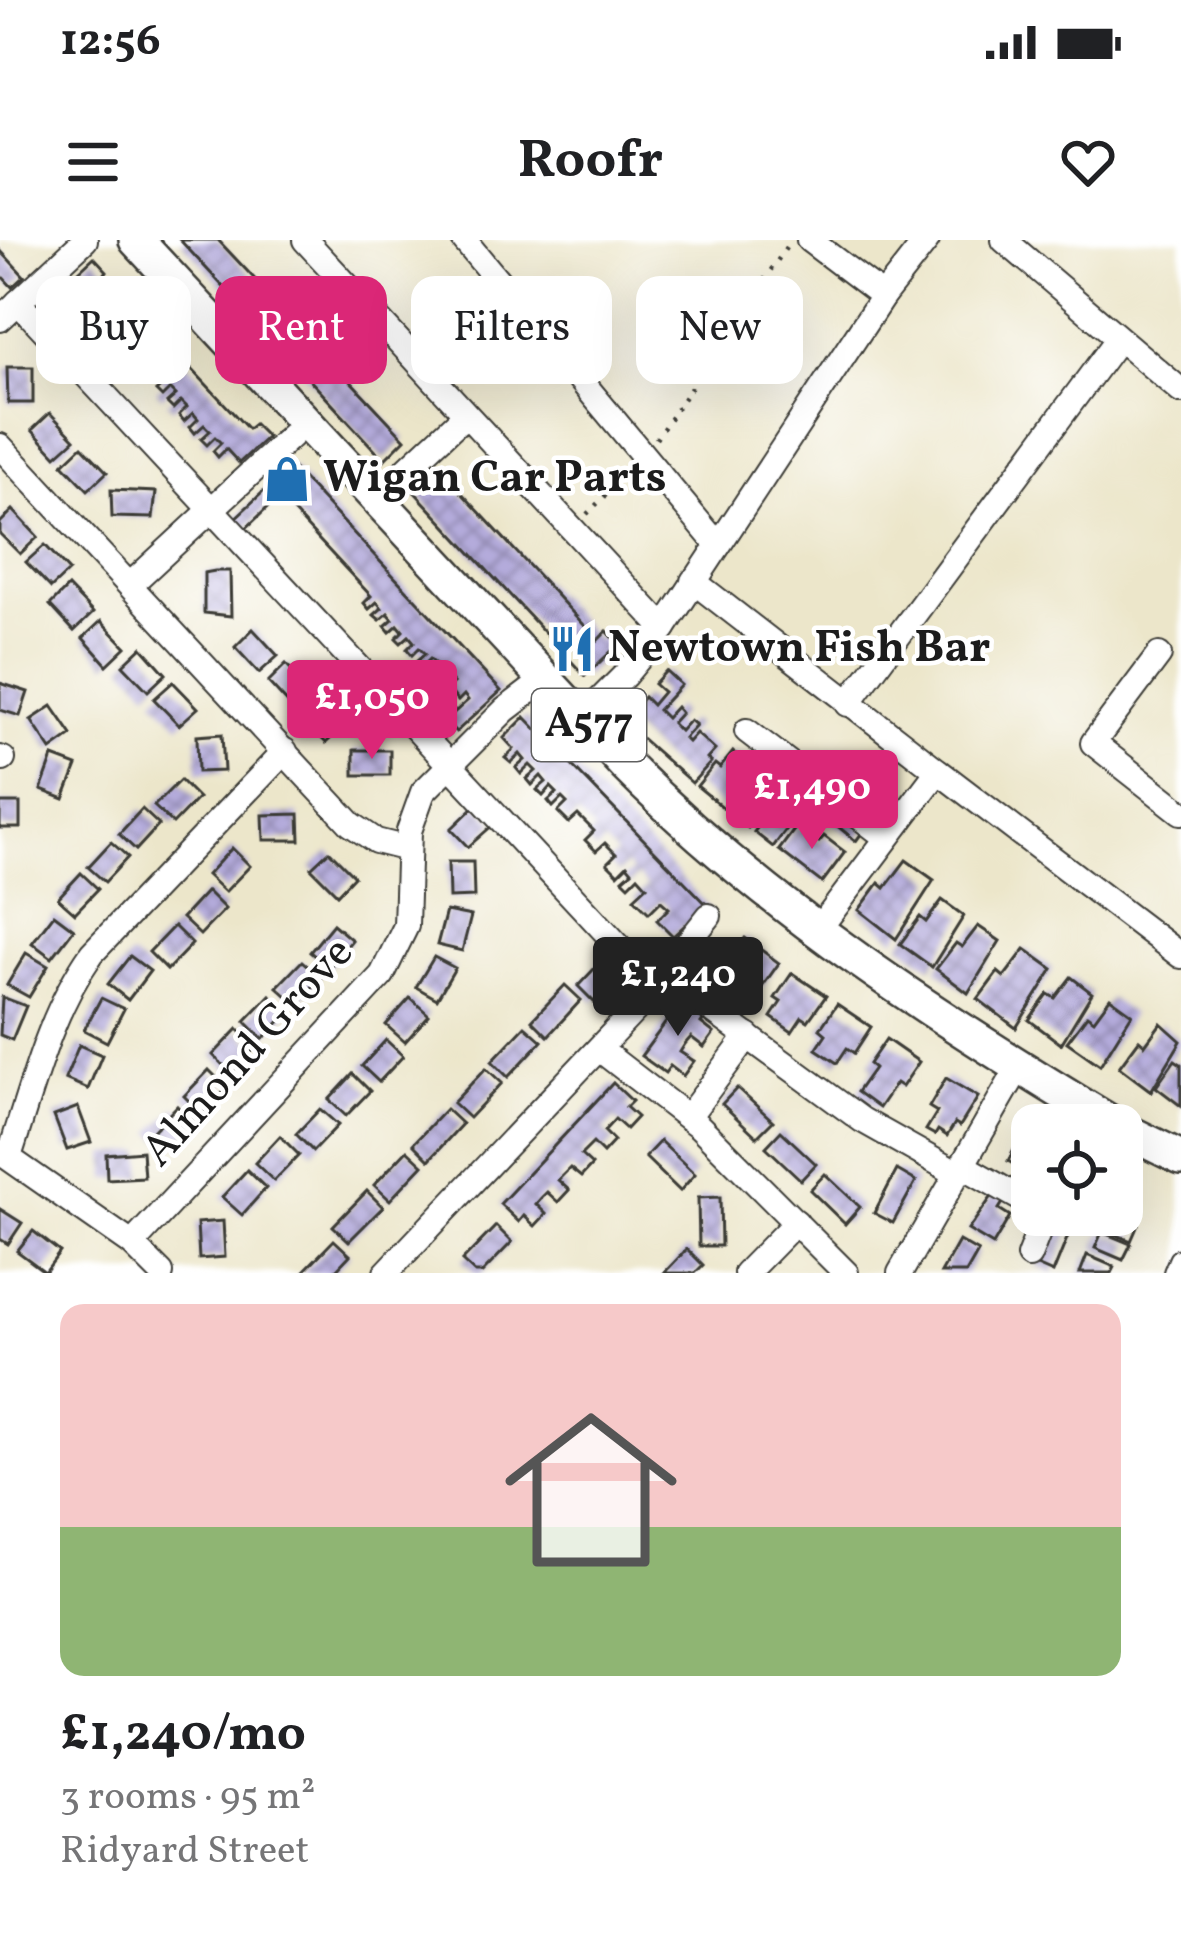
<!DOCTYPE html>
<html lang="en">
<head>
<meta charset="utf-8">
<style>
  :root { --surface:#fff; --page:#f6f6f6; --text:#202124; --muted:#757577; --accent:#db2777 }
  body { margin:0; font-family:Vollkorn,serif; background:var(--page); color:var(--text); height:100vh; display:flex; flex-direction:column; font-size:45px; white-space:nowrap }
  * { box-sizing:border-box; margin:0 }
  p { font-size:39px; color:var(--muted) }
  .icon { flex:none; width:66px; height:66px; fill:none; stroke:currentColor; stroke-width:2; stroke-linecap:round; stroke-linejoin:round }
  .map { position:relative; height:1033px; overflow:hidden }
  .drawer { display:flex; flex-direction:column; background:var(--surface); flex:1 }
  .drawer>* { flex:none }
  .banner { position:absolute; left:36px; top:36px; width:1110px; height:108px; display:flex; gap:24px }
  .controls { position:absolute; left:1011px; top:864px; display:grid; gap:24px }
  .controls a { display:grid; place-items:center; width:132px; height:132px; border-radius:24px; background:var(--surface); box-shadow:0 12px 48px #0002; font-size:60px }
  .price { position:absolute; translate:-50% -102px; padding:0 27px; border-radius:12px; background:var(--accent); color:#fff; font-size:39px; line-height:78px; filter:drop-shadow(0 3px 6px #0008) }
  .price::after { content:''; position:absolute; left:50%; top:72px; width:36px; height:27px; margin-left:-18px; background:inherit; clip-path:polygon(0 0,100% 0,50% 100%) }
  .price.current { background:#222; color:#fff }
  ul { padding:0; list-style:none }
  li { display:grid; align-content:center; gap:24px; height:636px; padding:0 60px }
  li span { display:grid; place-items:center; height:372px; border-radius:24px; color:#555 }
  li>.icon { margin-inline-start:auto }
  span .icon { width:216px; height:216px; fill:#fffc; stroke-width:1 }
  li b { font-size:51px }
  .chip { padding:0 42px; border-radius:24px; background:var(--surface); box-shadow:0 12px 48px #0002; font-size:42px; line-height:108px }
  .chip.current { background:var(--accent); color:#fff }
  .status { display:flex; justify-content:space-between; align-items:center; height:84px; padding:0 60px; background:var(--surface); direction:ltr }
  .status svg { height:33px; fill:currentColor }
  header { display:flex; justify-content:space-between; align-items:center; height:156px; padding:0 60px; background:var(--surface); font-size:54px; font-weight:700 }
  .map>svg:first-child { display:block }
  .building { fill:url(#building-cross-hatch) }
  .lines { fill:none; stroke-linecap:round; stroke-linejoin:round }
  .minor-casing { stroke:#3b3a36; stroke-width:28 }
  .highway-casing { stroke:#3b3a36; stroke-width:38 }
  .path { stroke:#3b3a36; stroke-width:4.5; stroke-dasharray:3 9; stroke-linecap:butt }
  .minor { stroke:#fff; stroke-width:24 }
  .highway { stroke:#fff; stroke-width:33 }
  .labels { text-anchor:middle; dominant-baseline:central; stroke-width:9; stroke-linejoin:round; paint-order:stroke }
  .shield { fill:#fff; stroke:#606060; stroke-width:3 }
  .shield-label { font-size:42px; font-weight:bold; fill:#1c1c1c }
  .poi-label { font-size:45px; font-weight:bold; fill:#1c1c1c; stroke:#fff; text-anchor:start }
  .street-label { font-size:45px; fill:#1c1c1c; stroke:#fff }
</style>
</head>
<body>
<div class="status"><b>12:56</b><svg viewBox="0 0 49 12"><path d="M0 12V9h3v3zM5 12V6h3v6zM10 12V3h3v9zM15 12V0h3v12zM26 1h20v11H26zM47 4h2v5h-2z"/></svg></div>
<header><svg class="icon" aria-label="menu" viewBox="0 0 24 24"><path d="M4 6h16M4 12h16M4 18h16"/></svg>Roofr<svg class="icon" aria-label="heart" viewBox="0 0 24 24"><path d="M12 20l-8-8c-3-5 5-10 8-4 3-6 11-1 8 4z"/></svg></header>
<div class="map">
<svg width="1181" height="1033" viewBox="0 0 1181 1033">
  <defs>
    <pattern id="building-cross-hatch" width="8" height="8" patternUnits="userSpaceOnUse" patternTransform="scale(3)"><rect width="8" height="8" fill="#b4abdb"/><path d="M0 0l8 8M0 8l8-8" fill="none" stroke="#928ab1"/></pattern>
  </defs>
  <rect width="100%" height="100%" fill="#fff"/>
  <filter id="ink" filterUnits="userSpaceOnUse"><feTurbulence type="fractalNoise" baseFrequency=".00833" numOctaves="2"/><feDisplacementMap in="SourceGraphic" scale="24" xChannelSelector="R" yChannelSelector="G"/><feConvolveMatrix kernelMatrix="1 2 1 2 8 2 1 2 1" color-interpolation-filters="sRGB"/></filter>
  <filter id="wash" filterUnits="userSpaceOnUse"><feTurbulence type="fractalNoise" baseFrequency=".004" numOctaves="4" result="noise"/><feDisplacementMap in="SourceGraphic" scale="48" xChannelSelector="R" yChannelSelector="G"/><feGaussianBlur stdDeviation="2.7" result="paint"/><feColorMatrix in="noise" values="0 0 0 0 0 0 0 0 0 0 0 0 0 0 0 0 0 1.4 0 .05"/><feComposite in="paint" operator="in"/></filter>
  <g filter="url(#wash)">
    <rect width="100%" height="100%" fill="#ece6ca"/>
    <g id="blocks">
      <g class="building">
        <path d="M180,0H218L405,199L384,220Z"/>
        <path d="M0,10L24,36L12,47L0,34Z"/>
        <path d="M94,17L107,31L104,35L248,189L254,184L267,197L239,223L226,209L218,217L213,211L221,203L215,197L207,205L201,199L210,191L204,185L195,193L190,187L198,179L193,173L184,181L179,175L187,167L181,161L173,169L167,163L176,155L170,149L162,157L156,151L165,143L67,42Z"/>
        <path d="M7,127H33V163H8Z"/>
        <path d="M50,173L75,199L56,216L32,190Z"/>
        <path d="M82,206L107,232L88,250L63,224Z"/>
        <path d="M434,223L598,400L607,391L619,404L585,436L409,246Z"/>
        <path d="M291,226L501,451L456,492L445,481L468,460L464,455L458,461L447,448L453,443L442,432L437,437L430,430L436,425L430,419L423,426L417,421L425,414L419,408L412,415L407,409L414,402L409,396L401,403L396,398L403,391L398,385L390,392L385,386L393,379L388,373L380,380L374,375L382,368L377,362L369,369L364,363L371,356L279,257L242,292L232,281Z"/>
        <path d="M111,250L156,252L153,278L112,277Z"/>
        <path d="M13,270L38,297L20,314L0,294V283Z"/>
        <path d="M45,305L69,331L51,348L26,322Z"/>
        <path d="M215,331H230L231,376L204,373V333Z"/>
        <path d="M68,347L93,373L74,391L50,365Z"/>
        <path d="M101,381L126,407L107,425L83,398Z"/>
        <path d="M253,389L278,416L259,433L235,407Z"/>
        <path d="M142,407L166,434L148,451L123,425Z"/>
        <path d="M286,424L310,450L292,468L268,442Z"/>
        <path d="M666,431L681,445L658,470L666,478L676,467L681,473L672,483L680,491L690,480L696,485L684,498L688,502L696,493L715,510L707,519L711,522L692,543L622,481L644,457L652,465L663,452L654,444Z"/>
        <path d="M173,442L198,468L179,485L154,459Z"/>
        <path d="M0,443L28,452L20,476L0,470Z"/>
        <path d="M320,459L345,485L326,503L301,477Z"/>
        <path d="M52,466L72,495L51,510L31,480Z"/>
        <path d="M525,477L710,668L689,689L685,685L673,696L657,680L669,668L661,661L649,673L634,658L647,646L638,636L629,645L623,639L632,631L627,625L618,634L607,623L616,614L605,603L596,611L585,600L594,591L578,575L569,583L558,572L567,563L562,558L553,567L548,561L557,553L551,547L543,556L537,550L546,542L541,536L532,545L527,539L536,531L530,525L521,534L516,528L525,520L520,514L511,523L505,518L514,509L504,498Z"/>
        <path d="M222,494L224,531L198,532L197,496Z"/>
        <rect x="354" y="510" width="36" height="25"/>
        <path d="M733,512L752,529L725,569L697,546L715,524L720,528Z"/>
        <path d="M53,517L77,526L64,559L41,550Z"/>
        <path d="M180,540L198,558L173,584L154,566Z"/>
        <path d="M756,544L773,558L748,588L731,574Z"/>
        <path d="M818,554L864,590L856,601L810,564Z"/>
        <path d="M777,562L796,577L773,607L754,592Z"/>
        <rect x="0" y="563" width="20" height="25"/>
        <path d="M477,564L495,583L468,607L451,589Z"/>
        <path d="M142,569L159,585L136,610L119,594Z"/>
        <path d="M299,574L300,600H264L263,575Z"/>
        <path d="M807,583L818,591L813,598L819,602L824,596L845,612L822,643L779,610L797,586L802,590Z"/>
        <path d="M111,602L128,617L105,642L88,627Z"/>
        <path d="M232,608L250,626L225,652L207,635Z"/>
        <path d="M329,611L354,636L337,654L311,628Z"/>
        <path d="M906,620L934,640L896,699L859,670L879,643L885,648Z"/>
        <path d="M448,622H473L474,657L449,658Z"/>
        <path d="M81,633L98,649L75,673L58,658Z"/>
        <path d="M207,651L225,669L200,695L182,678Z"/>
        <path d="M942,660L964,676L932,727L900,704L920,677L926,682Z"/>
        <path d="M446,671L471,676L462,711L437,705Z"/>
        <path d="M54,674L74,689L52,718L32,703Z"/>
        <path d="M333,684L352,700L329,728L310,712Z"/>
        <path d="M174,686L192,704L167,730L149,712Z"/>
        <path d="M978,686L1000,701L968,753L936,729L956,703L962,707Z"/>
        <path d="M745,698L779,723L762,747L757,743L743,762L719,744L732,725L728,721Z"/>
        <path d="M1025,709L1053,729L1016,788L978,759L998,732L1004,737Z"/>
        <path d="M611,711L627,726L594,762L578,746Z"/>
        <path d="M26,713L48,726L29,757L7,745Z"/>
        <path d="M130,716L150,731L128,760L108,744Z"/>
        <path d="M434,717L455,728L437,759L416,747Z"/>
        <path d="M302,721L321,738L296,764L277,747Z"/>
        <path d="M792,733L826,756L808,781L802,777L792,792L771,777L781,762L775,758Z"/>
        <path d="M1071,737L1092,753L1061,804L1029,780L1048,754L1055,758Z"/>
        <path d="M565,745L581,760L548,796L532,780Z"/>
        <path d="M270,755L288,773L263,799L245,781Z"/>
        <path d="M2,757L26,766L12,800L0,795Z"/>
        <path d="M101,758L124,769L107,802L84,790Z"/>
        <path d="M410,758L429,775L405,802L386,785Z"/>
        <path d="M1110,758L1132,774L1100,825L1067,802L1087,775L1094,780Z"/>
        <path d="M683,759L706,776L701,783L714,793L704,807L691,797L685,804L680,812L694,821L683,836L670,826L665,833L641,816Z"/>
        <path d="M837,764L871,787L854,813L847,808L837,823L816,809L826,794L820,789Z"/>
        <path d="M1161,783L1181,801L1151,851L1119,827L1139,800L1145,805Z"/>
        <path d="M525,786L542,801L508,837L492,821Z"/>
        <path d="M238,789L256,807L231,833L213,815Z"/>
        <path d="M886,799L919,822L902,847L896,843L879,868L857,852L874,828L869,824Z"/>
        <path d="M386,800L403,816L379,842L362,826Z"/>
        <path d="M79,805L102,815L88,849L65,839Z"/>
        <path d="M1175,820L1181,824V866L1156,847Z"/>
        <path d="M486,828L502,843L469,878L453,863Z"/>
        <path d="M209,830L227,848L202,874L184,856Z"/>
        <path d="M353,834L370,851L346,876L329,860Z"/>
        <path d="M946,838L978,857L960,886L955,883L947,896L938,890L935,895L926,890L937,872L929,867Z"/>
        <path d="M613,843L632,861L626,867L637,877L626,889L615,879L604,891L614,901L603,913L593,903L581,915L592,925L581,937L570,928L558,940L569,950L558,962L547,952L541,958L536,964L546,974L535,986L524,976L519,982L500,964Z"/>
        <path d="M737,848L773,881L757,897L722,864Z"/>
        <path d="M177,866L195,884L170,910L152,892Z"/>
        <path d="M78,867L91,902L67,910L54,876Z"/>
        <path d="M320,869L338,885L313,911L296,894Z"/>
        <path d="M446,869L462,884L429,920L413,904Z"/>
        <path d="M781,891L816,924L801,940L766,907Z"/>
        <path d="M1022,895L1032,901V935L1008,921Z"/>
        <path d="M280,896L299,915L274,941L255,923Z"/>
        <path d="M660,901L695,934L680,951L645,917Z"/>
        <path d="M407,910L423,925L390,960L374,945Z"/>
        <path d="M142,911L144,937L107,939L106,914Z"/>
        <path d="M247,930L266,948L242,975L222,957Z"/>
        <path d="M897,930L916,941L893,983L874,973Z"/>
        <path d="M825,934L860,967L845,984L810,950Z"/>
        <path d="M367,951L383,967L349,1001L333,986Z"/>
        <path d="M993,955L1004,961L999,969L1010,976L993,1005L968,990Z"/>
        <path d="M720,957L721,1006H699L698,958Z"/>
        <path d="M0,969L22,983L8,1004L0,999Z"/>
        <path d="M1059,975L1076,976L1053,1033L1037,1026Z"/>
        <path d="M1109,975L1138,985L1131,1001L1103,989Z"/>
        <path d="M223,981L225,1017L199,1019L197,983Z"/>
        <path d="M496,986L512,1002L482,1033H475L462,1021Z"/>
        <path d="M33,991L60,1012L45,1032L17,1011Z"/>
        <path d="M1102,992L1131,1004L1123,1020L1095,1008Z"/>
        <path d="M334,1000L350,1015L333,1033H302Z"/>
        <path d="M959,1001L978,1012L966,1033H941Z"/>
        <path d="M687,1009L703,1025L695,1033H664Z"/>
        <path d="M1087,1015L1115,1027L1112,1033H1080Z"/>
      </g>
    </g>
  </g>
  <g filter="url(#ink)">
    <use href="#blocks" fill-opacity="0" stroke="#3b3a36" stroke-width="3"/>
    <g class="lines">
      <defs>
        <g id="minor">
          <path d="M305,0L664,388"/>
          <path d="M464,0L717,304"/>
          <path d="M809,0L883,56"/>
          <path d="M1004,0L1181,151"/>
          <path d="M18,62L642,731L659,743"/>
          <path d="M0,79L85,0"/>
          <path d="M0,206L351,584L376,601L408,609"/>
          <path d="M376,258L465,175"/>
          <path d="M693,341L938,531L818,690"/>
          <path d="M131,344L305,183"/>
          <path d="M1159,415L1093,503L1181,572"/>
          <path d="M848,464L1118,99"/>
          <path d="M582,478L625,435L664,388L883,56L927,0"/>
          <path d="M747,491L887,598"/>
          <path d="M0,518L3,519"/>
          <path d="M938,531L1181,716"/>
          <path d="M665,736L862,880L958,934"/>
          <path d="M599,809L700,887L846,1033"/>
          <path d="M688,877L748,796"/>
          <path d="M0,912L132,1004L161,1033"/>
          <path d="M9,917C32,847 49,774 92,713L285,511"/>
          <path d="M963,926L1032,965"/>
          <path d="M132,1004L382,735L406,686L409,591L423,552L505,470L547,438"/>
          <path d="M1029,1016L1045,975"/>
          <path d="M386,1033L634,771L709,676"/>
          <path d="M746,1033L796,982"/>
          <path d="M900,1033L1019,827"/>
          <path d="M1176,1033L1181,1021"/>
        </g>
        <g id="highway">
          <path d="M136,0L625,525C769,670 942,781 1115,885"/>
          <path d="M1122,889L1181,918"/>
        </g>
      </defs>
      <use href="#minor" class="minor-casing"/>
      <use href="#highway" class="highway-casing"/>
      <g class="path">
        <path d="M656,199L788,5"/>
        <path d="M587,274L630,231"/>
      </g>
      <use href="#minor" class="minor"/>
      <use href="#highway" class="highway"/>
    </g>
  </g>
  <defs>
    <symbol id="shop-bare" viewBox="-9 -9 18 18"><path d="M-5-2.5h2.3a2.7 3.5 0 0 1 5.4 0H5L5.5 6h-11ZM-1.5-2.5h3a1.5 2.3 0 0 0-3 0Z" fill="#1f6fb2" stroke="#fff" stroke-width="2.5" paint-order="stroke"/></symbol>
    <symbol id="restaurant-bare" viewBox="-9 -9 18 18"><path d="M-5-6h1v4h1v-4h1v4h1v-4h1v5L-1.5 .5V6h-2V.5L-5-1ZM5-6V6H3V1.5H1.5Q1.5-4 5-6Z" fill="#1f6fb2" stroke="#fff" stroke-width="2.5" paint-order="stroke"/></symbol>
  </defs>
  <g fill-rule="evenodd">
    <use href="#shop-bare" x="254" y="206" width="66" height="66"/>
    <use href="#restaurant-bare" x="539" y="376" width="66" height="66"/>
  </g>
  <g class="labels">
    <rect class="shield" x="532" y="449" width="114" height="72" rx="9"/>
    <g class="shield-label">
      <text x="589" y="485">A577</text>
    </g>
    <g class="poi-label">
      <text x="323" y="239">Wigan Car Parts</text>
      <text x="608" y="409">Newtown Fish Bar</text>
    </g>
    <g class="street-label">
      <text transform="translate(249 813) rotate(-48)">Almond Grove</text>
    </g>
  </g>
</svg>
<div class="controls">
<a><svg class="icon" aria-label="locate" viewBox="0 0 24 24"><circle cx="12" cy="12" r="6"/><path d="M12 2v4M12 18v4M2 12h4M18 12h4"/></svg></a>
</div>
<b class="price" style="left:372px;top:522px">£1,050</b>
<b class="price" style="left:812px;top:612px">£1,490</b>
<b class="price current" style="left:678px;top:799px">£1,240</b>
<div class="banner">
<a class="chip">Buy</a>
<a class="chip current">Rent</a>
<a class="chip">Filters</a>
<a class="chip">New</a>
</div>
</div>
<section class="drawer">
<ul>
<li><span style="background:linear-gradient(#f6c9c9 60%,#8fb573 0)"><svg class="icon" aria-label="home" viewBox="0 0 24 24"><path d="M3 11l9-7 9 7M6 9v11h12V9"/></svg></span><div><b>£1,240/mo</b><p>3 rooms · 95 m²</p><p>Ridyard Street</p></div></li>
</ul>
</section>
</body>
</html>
